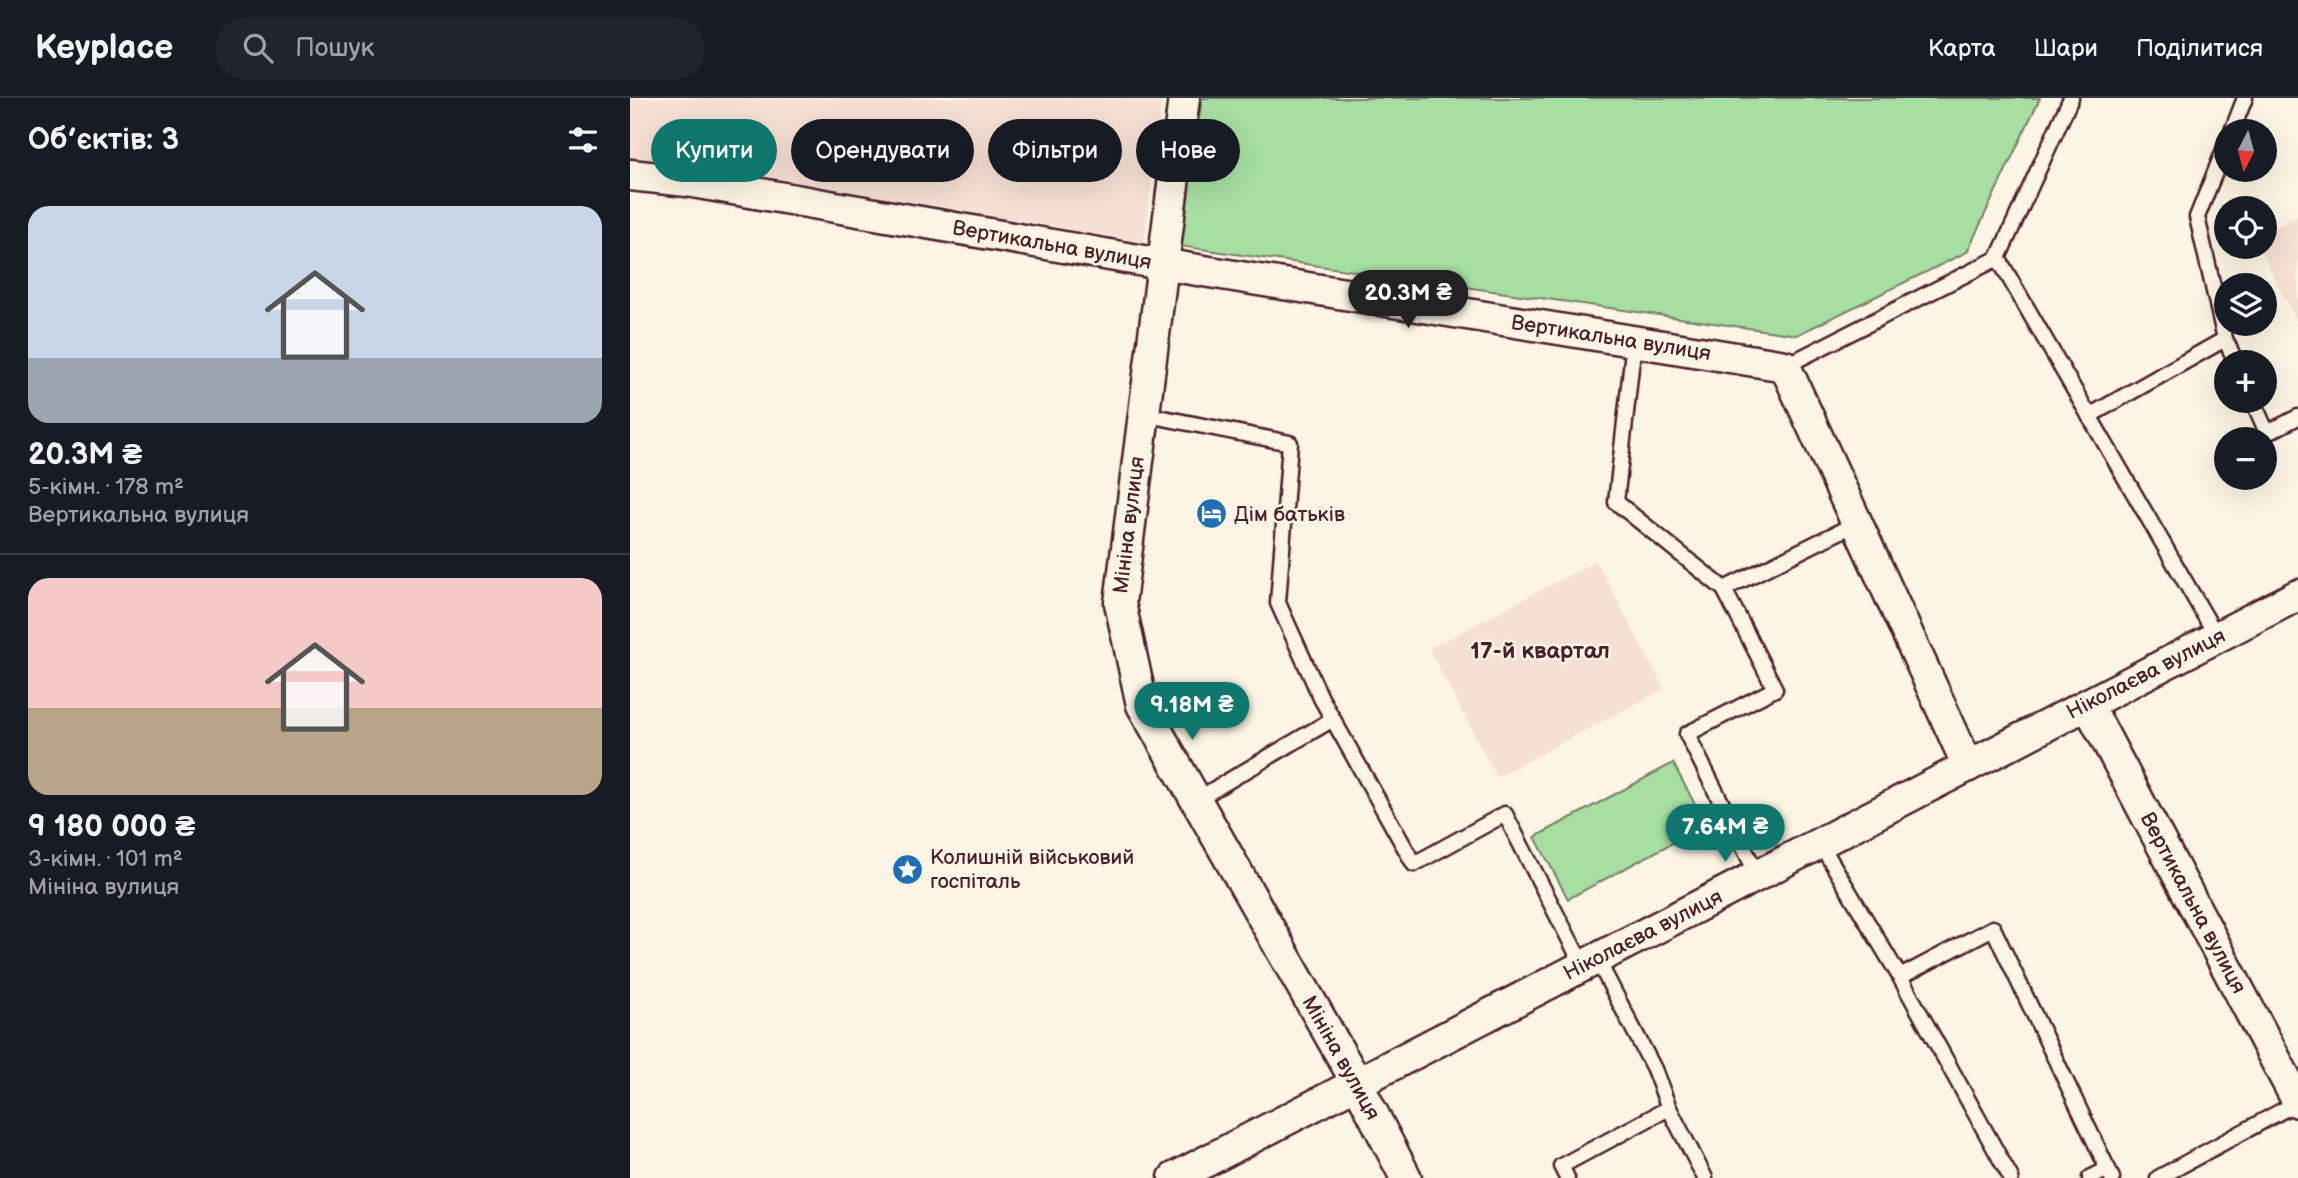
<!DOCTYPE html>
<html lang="uk">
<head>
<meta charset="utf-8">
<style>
  :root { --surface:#171b24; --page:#20242c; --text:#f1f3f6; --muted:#9ea1a6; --line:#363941; --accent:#0f766e }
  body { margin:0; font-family:"Balsamiq Sans",sans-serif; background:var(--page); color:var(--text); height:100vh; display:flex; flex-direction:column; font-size:26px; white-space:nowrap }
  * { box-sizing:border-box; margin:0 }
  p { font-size:23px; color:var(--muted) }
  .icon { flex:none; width:38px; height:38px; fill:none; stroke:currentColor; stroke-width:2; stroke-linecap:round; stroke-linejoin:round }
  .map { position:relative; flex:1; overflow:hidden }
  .drawer { display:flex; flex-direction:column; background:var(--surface); width:630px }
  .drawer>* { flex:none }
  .guide { position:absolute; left:21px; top:21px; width:665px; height:63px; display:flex; gap:14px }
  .needle { width:46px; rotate:186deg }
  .fabs { position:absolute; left:1584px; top:21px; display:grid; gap:14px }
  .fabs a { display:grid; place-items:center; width:63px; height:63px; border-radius:50%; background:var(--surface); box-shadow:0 7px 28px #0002; font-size:35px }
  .price { position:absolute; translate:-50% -60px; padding:0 16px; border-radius:24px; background:var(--accent); color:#fff; font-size:23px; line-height:46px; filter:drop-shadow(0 2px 4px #0008) }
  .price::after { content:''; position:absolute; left:50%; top:42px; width:21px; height:16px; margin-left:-10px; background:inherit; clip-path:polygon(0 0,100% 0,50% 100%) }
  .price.on { background:#222; color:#fff }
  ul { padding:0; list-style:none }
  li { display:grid; align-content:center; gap:14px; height:371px; padding:0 28px }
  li+li { border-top:2px solid var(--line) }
  li span { display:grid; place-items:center; height:217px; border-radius:21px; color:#555 }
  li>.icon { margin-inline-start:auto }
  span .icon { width:126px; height:126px; fill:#fffc; stroke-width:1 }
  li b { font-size:30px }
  h2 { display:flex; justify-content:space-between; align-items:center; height:84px; padding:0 28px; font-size:30px }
  .tag { padding:0 24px; border-radius:32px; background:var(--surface); box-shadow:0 7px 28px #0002; font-size:24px; line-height:63px }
  .tag.on { background:var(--accent); color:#fff }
  header { display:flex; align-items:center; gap:42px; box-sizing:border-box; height:98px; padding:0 35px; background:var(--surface); border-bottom:2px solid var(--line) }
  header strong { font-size:33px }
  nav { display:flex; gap:38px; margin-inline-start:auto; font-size:24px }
  .search { width:490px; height:63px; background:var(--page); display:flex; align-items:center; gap:18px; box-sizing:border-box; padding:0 24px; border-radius:38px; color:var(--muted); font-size:26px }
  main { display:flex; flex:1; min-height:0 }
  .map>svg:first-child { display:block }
  .built { fill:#f6dfd3 }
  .green { fill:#a7dea2; stroke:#787e66; stroke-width:2 }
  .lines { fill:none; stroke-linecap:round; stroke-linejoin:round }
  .lane-casing { stroke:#4a1f2b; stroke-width:19 }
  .street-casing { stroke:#4a1f2b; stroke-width:35 }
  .lane { stroke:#fcf5e5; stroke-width:14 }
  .street { stroke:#fcf5e5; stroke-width:30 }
  .labels { text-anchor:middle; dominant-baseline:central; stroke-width:5; stroke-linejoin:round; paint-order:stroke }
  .street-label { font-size:21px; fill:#4a1f2b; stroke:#fcf5e5 }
  .poi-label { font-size:21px; fill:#4a1f2b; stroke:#fcf5e5; text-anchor:start }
  .neighbourhood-label { font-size:23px; font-weight:bold; fill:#4a1f2b; stroke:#fcf5e5 }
</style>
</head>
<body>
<header>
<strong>Keyplace</strong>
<div class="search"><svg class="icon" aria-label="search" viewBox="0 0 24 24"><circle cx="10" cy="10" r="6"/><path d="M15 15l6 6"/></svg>Пошук</div>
<nav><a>Карта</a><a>Шари</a><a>Поділитися</a></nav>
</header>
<main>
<section class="drawer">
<h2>Об’єктів: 3<svg class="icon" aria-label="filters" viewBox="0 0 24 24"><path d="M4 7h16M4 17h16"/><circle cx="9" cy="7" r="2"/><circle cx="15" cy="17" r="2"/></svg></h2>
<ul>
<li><span style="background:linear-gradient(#c9d6e8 70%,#9aa5b1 0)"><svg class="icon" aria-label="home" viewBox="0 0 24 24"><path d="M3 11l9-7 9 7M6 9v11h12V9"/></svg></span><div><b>20.3M ₴</b><p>5-кімн. · 178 m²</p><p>Вертикальна вулиця</p></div></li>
<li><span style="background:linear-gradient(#f6c9c9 60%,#b9a48a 0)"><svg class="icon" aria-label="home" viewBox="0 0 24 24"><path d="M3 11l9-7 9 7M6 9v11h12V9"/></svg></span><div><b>9 180 000 ₴</b><p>3-кімн. · 101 m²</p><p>Мініна вулиця</p></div></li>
</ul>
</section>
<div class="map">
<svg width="1668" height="1080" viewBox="0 0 1668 1080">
  <rect width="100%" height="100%" fill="#fcf5e5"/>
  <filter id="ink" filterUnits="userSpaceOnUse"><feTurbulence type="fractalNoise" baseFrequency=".0143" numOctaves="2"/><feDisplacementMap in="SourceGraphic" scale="14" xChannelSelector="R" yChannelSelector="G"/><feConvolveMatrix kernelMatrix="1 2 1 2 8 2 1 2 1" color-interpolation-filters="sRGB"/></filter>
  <g filter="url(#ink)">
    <g class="built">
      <path d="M0,0H532L514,144L116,75L0,59Z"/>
      <path d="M1668,118V226L1629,149H1634L1635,135Z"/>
      <path d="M966,463L1034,591L867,679L799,551Z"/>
    </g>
    <g class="green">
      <path d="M572,0H1410L1337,154L1167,237L550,148Z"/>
      <path d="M1043,665L1076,727L938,801L905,739Z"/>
    </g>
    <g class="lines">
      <defs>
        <g id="lane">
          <path d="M1602,33L1615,0"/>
          <path d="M1368,160L1441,0"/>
          <path d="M1595,241L1567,119L1596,47"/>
          <path d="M1004,243L986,404L1094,491"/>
          <path d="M1155,268L1368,160L1587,539"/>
          <path d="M1623,303L1637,335L1668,319"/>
          <path d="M513,316L660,345L648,505L691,600L784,766L875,716L953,868"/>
          <path d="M1459,318L1595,241L1606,264"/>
          <path d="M566,702L703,621"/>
          <path d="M1190,745L1270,879L1381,1080"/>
          <path d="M1128,778L1057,636L1145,591L1094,491L1227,425"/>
          <path d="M1270,879L1363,830L1482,1080"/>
          <path d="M1039,1010L1075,1080"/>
          <path d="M937,1080L931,1068L1039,1010L1024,971L967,861"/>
          <path d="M1460,1080L1478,1071"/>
          <path d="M1528,1080L1668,1004"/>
        </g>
        <g id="street">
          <path d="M554,0L490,505L512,607L727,985L776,1080"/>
          <path d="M0,77L57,83L531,166L1155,268L1338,668"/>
          <path d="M1458,607L1668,1004"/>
          <path d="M544,1080L1668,497"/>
        </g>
      </defs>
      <use href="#lane" class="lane-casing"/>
      <use href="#street" class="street-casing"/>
      <use href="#lane" class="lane"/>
      <use href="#street" class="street"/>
    </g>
  </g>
  <defs>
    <symbol id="hotel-disc" viewBox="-11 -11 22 22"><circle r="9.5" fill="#1f6fb2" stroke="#fcf5e5"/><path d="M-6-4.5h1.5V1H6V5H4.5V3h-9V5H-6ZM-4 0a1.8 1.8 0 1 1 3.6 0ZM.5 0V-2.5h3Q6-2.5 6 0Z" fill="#fff"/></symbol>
    <symbol id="sight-disc" viewBox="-11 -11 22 22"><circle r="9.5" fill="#1f6fb2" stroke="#fcf5e5"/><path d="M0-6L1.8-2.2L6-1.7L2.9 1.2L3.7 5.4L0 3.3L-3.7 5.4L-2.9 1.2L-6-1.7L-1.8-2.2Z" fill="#fff"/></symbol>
  </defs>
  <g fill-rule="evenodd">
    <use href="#hotel-disc" x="564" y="398" width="35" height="35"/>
    <use href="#sight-disc" x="260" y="754" width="35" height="35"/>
  </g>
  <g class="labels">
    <g class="street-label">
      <text transform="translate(422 147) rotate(10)">Вертикальна вулиця</text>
      <text transform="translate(981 240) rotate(9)">Вертикальна вулиця</text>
      <text transform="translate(499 427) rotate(-83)">Мініна вулиця</text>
      <text transform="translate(1516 576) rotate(-27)">Ніколаєва вулиця</text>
      <text transform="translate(1563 805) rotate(62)">Вертикальна вулиця</text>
      <text transform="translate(1013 837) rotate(-27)">Ніколаєва вулиця</text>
      <text transform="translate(711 960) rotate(61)">Мініна вулиця</text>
    </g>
    <g class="poi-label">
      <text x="604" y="416">Дім батьків</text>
      <text x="300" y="759">Колишній військовий<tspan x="300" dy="24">госпіталь</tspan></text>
    </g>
    <g class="neighbourhood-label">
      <text x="910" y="553">17-й квартал</text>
    </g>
  </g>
</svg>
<div class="fabs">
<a><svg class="needle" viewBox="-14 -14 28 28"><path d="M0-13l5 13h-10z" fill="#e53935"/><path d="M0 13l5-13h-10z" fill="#9ea1a6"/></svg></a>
<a><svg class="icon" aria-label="locate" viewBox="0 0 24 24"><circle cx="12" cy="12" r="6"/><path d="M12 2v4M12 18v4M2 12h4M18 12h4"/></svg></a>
<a><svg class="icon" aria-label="layers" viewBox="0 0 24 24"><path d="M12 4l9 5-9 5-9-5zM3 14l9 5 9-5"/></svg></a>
<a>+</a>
<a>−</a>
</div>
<b class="price on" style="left:778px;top:232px">20.3M ₴</b>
<b class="price" style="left:562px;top:644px">9.18M ₴</b>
<b class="price" style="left:1095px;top:766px">7.64M ₴</b>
<div class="guide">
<a class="tag on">Купити</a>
<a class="tag">Орендувати</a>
<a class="tag">Фільтри</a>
<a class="tag">Нове</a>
</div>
</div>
</main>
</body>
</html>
